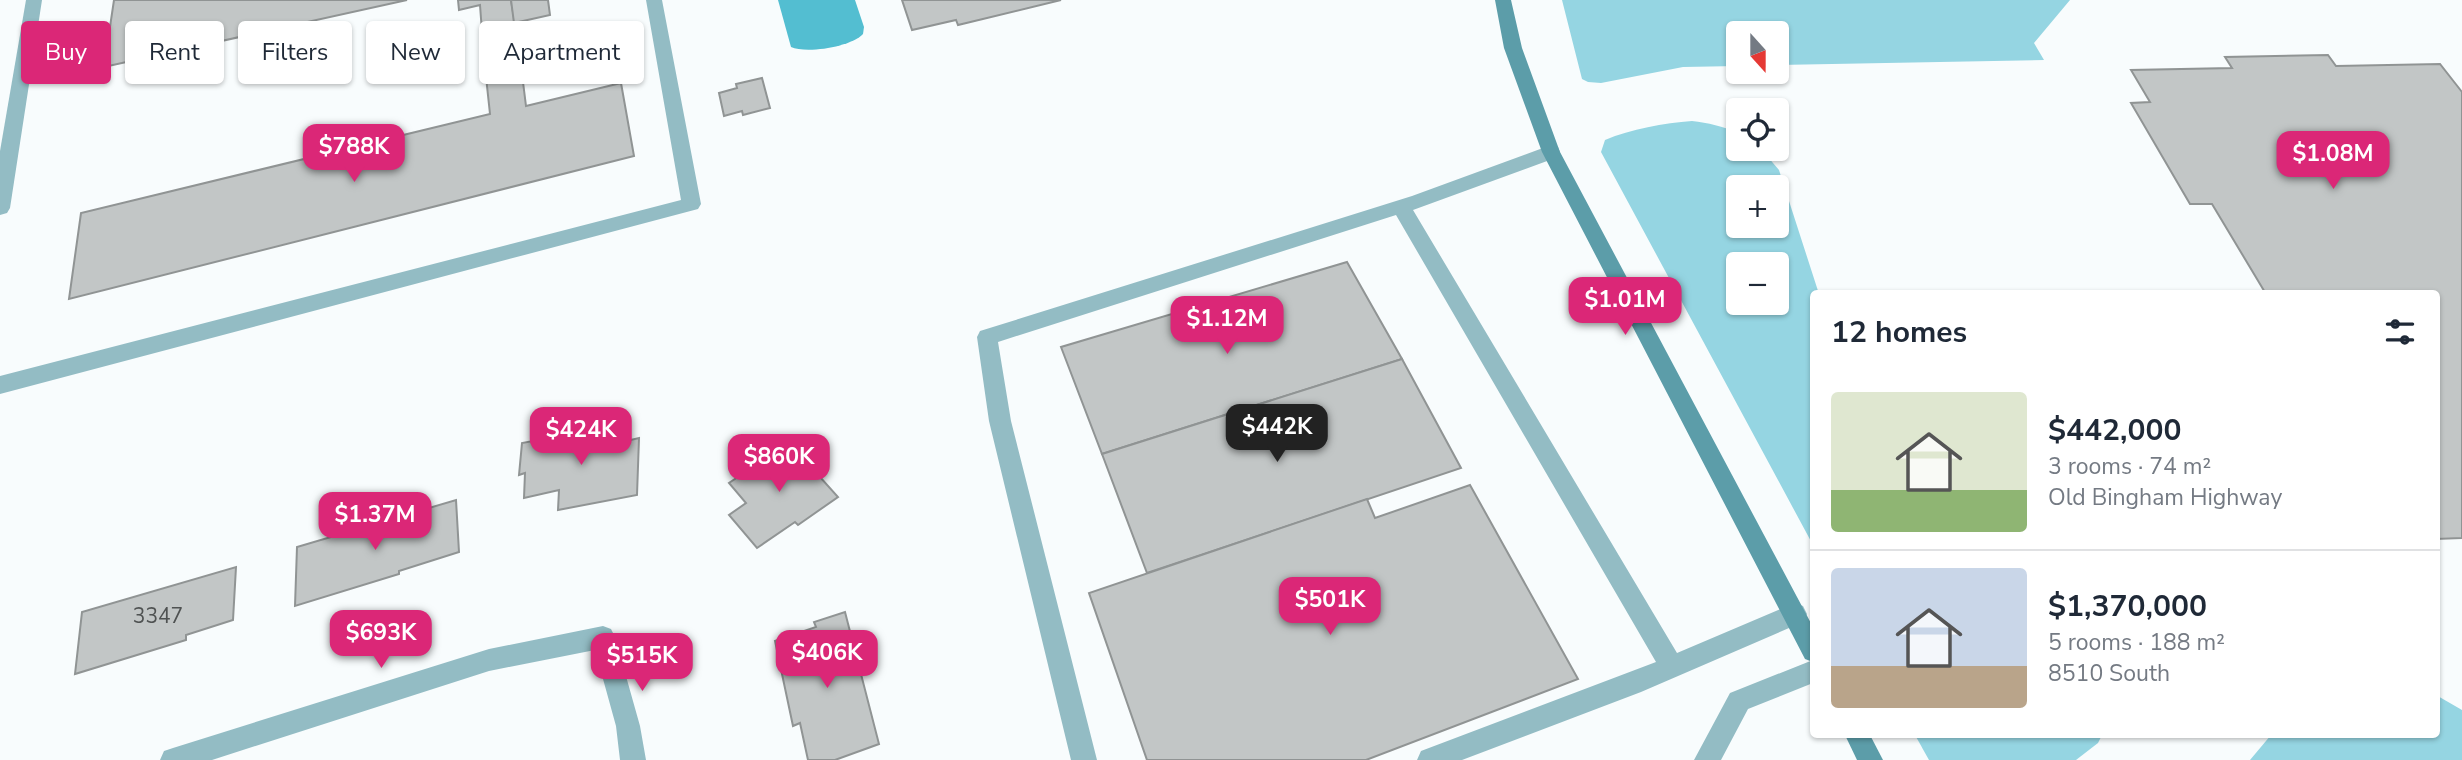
<!DOCTYPE html>
<html lang="en">
<head>
<meta charset="utf-8">
<style>
  :root { --surface:#fff; --page:#f2f2f3; --text:#1f2937; --muted:#747a83; --line:#e0e1e3; --accent:#db2777 }
  body { margin:0; font-family:"Nunito Sans",sans-serif; background:var(--page); color:var(--text); height:100vh; display:flex; flex-direction:column; font-size:26px; white-space:nowrap }
  * { box-sizing:border-box; margin:0 }
  p { font-size:23px; color:var(--muted) }
  .icon { flex:none; width:38px; height:38px; fill:none; stroke:currentColor; stroke-width:2; stroke-linecap:round; stroke-linejoin:round }
  .map { position:relative; flex:1; overflow:hidden }
  .panel { position:absolute; left:1810px; top:290px; width:630px; height:448px; display:flex; flex-direction:column; background:var(--surface); border-radius:7px; box-shadow:0 2px 5px #0004 }
  .panel>* { flex:none }
  .banner { position:absolute; left:21px; top:21px; width:665px; height:63px; display:flex; gap:14px }
  .needle { width:46px; rotate:159deg }
  .controls { position:absolute; left:1726px; top:21px; display:grid; gap:14px }
  .controls a { display:grid; place-items:center; width:63px; height:63px; border-radius:7px; background:var(--surface); box-shadow:0 2px 5px #0004; font-size:35px }
  .price { position:absolute; translate:-50% -60px; padding:0 16px; border-radius:14px; background:var(--accent); color:#fff; font-size:23px; line-height:46px; filter:drop-shadow(0 2px 4px #0008) }
  .price::after { content:''; position:absolute; left:50%; top:42px; width:21px; height:16px; margin-left:-10px; background:inherit; clip-path:polygon(0 0,100% 0,50% 100%) }
  .price.selected { background:#222; color:#fff }
  ul { padding:0; list-style:none }
  li { display:flex; align-items:center; gap:21px; height:175px; padding:0 21px }
  li+li { border-top:2px solid var(--line) }
  li span { display:grid; place-items:center; flex:none; width:196px; height:140px; border-radius:7px; color:#555 }
  li>.icon { margin-inline-start:auto }
  span .icon { width:84px; height:84px; fill:#fffc; stroke-width:1 }
  li b { font-size:30px }
  h2 { display:flex; justify-content:space-between; align-items:center; height:84px; padding:0 21px; font-size:30px }
  .pill { padding:0 24px; border-radius:7px; background:var(--surface); box-shadow:0 2px 5px #0004; font-size:24px; line-height:63px }
  .pill.selected { background:var(--accent); color:#fff }
  .map>svg:first-child { display:block }
  .green { fill:#95d5e2; fill-rule:evenodd }
  .water { fill:#53bed1 }
  .building { fill:#c2c6c6; stroke:#909494; stroke-width:2 }
  .lines { fill:none; stroke-linecap:round; stroke-linejoin:round }
  .lane { fill:#93bcc4; fill-rule:evenodd }
  .street { fill:#93bcc4; fill-rule:evenodd }
  .secondary { fill:#5c9da9; fill-rule:evenodd }
  .labels { text-anchor:middle; dominant-baseline:central; stroke-width:5; stroke-linejoin:round; paint-order:stroke }
  .number-label { font-size:21px; fill:#4f5252 }
</style>
</head>
<body>
<div class="map">
<svg width="2462" height="760" viewBox="0 0 2462 760">
  <rect width="100%" height="100%" fill="#f8fcfd"/>
  <g class="green">
    <path d="M1562,0H2070L2034,43L2044,60L1776,65V33H1738V66L1683,67L1601,83L1588,82L1582,79Z"/>
    <path d="M1692,121C1708,123 1723,126 1738,133V149H1761L1779,170L1819,294H1813V545L1601,152L1605,140C1631,129 1664,123 1692,121ZM1776,187V226H1738V187ZM1738,264H1776V303H1738Z"/>
    <path d="M2436,695L2462,710V760H2250L2271,735H2436Z"/>
    <path d="M1915,735H2102L2098,743L2076,760H1929Z"/>
  </g>
  <path class="water" d="M778,0H855L864,27L863,34C851,47 806,54 791,47Z"/>
  <g class="building">
    <path d="M114,0H407L104,67Z"/>
    <path d="M458,0H511L515,24L482,32L480,5L459,10Z"/>
    <path d="M511,0H548L550,15L514,23Z"/>
    <path d="M902,0H1061L958,25L956,20L912,30Z"/>
    <path d="M519,50L526,106L621,83L634,156L69,299L81,213L490,114L484,58Z"/>
    <path d="M2328,55L2336,66L2440,64L2462,92V538L2436,539V294H2266L2212,204H2190L2131,103L2150,102L2131,70L2232,68L2225,57Z"/>
    <path d="M762,78L770,108L743,115L742,111L724,116L719,93L737,88L736,84Z"/>
    <path d="M1347,262L1402,359L1102,454L1061,347Z"/>
    <path d="M1402,359L1461,468L1147,573L1102,454Z"/>
    <path d="M618,425V443L639,438L637,495L558,510L559,490L524,498L525,473L519,475L522,443Z"/>
    <path d="M785,438L838,497L798,525L795,522L757,548L729,515L746,503L729,483L768,457L764,452Z"/>
    <path d="M1470,485L1578,679L1366,760H1147L1089,593L1367,499L1375,518Z"/>
    <path d="M456,500L459,552L399,571V574L295,606L297,547Z"/>
    <path d="M236,567L233,620L186,635V640L75,674L82,612Z"/>
    <path d="M845,612L879,744L835,760H808L800,723L793,726L775,641L816,627L814,622Z"/>
  </g>
  <g class="lines">
    <g class="lane">
      <path d="M26,0H42L10,208L7,213L0,215V151Z"/>
      <path d="M646,0H662L701,204L698,209L0,394V376L681,200Z"/>
      <path d="M1551,145L1558,147L1560,152L1558,157L1413,210L1677,653L1795,603L1803,606L1807,614L1803,622L1641,692L1462,760H1417L1421,751L1656,662L1396,215L998,342L1011,421L1097,760H1071L989,421L977,337L980,331L1412,196Z"/>
      <path d="M1813,660V683L1748,709L1721,760H1694L1730,693Z"/>
    </g>
    <path class="street" d="M603,626L611,629L615,637L640,726L646,760H620L616,726L595,650L489,671L212,760H160L164,751L173,748L489,649Z"/>
    <g class="secondary">
      <path d="M1495,0H1511L1522,48L1560,152L1813,627V662L1805,659L1542,152L1504,48Z"/>
      <path d="M1845,735H1870L1883,760H1857Z"/>
    </g>
  </g>
  <g class="labels">
    <g class="number-label">
      <text x="158" y="616">3347</text>
    </g>
  </g>
</svg>
<div class="controls">
<a><svg class="needle" viewBox="-14 -14 28 28"><path d="M0-13l5 13h-10z" fill="#e53935"/><path d="M0 13l5-13h-10z" fill="#747a83"/></svg></a>
<a><svg class="icon" aria-label="locate" viewBox="0 0 24 24"><circle cx="12" cy="12" r="6"/><path d="M12 2v4M12 18v4M2 12h4M18 12h4"/></svg></a>
<a>+</a>
<a>−</a>
</div>
<b class="price" style="left:354px;top:184px">$788K</b>
<b class="price" style="left:2333px;top:191px">$1.08M</b>
<b class="price" style="left:1625px;top:337px">$1.01M</b>
<b class="price" style="left:1227px;top:356px">$1.12M</b>
<b class="price selected" style="left:1277px;top:464px">$442K</b>
<b class="price" style="left:581px;top:467px">$424K</b>
<b class="price" style="left:779px;top:494px">$860K</b>
<b class="price" style="left:375px;top:552px">$1.37M</b>
<b class="price" style="left:1330px;top:637px">$501K</b>
<b class="price" style="left:381px;top:670px">$693K</b>
<b class="price" style="left:827px;top:690px">$406K</b>
<b class="price" style="left:642px;top:693px">$515K</b>
<div class="banner">
<a class="pill selected">Buy</a>
<a class="pill">Rent</a>
<a class="pill">Filters</a>
<a class="pill">New</a>
<a class="pill">Apartment</a>
</div>
<section class="panel">
<h2>12 homes<svg class="icon" aria-label="filters" viewBox="0 0 24 24"><path d="M4 7h16M4 17h16"/><circle cx="9" cy="7" r="2"/><circle cx="15" cy="17" r="2"/></svg></h2>
<ul>
<li><span style="background:linear-gradient(#dfe7d0 70%,#8fb573 0)"><svg class="icon" aria-label="home" viewBox="0 0 24 24"><path d="M3 11l9-7 9 7M6 9v11h12V9"/></svg></span><div><b>$442,000</b><p>3 rooms · 74 m²</p><p>Old Bingham Highway</p></div></li>
<li><span style="background:linear-gradient(#c9d6e8 70%,#b9a48a 0)"><svg class="icon" aria-label="home" viewBox="0 0 24 24"><path d="M3 11l9-7 9 7M6 9v11h12V9"/></svg></span><div><b>$1,370,000</b><p>5 rooms · 188 m²</p><p>8510 South</p></div></li>
</ul>
</section>
</div>
</body>
</html>
